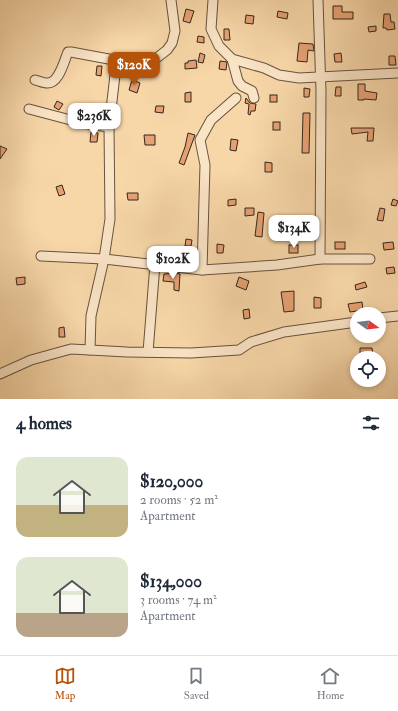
<!DOCTYPE html>
<html lang="en">
<head>
<meta charset="utf-8">
<style>
  :root { --surface:#fff; --page:#f6f6f7; --text:#1f2937; --muted:#747a83; --line:#e0e1e3; --accent:#b45309 }
  body { margin:0; font-family:"IM FELL Double Pica",serif; background:var(--page); color:var(--text); height:100vh; display:flex; flex-direction:column; font-size:15px; white-space:nowrap }
  * { box-sizing:border-box; margin:0 }
  p { font-size:13px; color:var(--muted) }
  .icon { flex:none; width:22px; height:22px; fill:none; stroke:currentColor; stroke-width:2; stroke-linecap:round; stroke-linejoin:round }
  .map { position:relative; height:399px; overflow:hidden }
  .panel { display:flex; flex-direction:column; background:var(--surface); flex:1 }
  .panel>* { flex:none }
  .needle { width:26px; rotate:105deg }
  .controls { position:absolute; left:350px; top:307px; display:grid; gap:8px }
  .controls a { display:grid; place-items:center; width:36px; height:36px; border-radius:50%; background:var(--surface); box-shadow:0 2px 6px #0003; font-size:20px }
  .price { position:absolute; translate:-50% -34px; padding:0 9px; border-radius:8px; background:#fff; color:#222; font-size:13px; line-height:26px; filter:drop-shadow(0 1px 2px #0008) }
  .price::after { content:''; position:absolute; left:50%; top:24px; width:12px; height:9px; margin-left:-6px; background:inherit; clip-path:polygon(0 0,100% 0,50% 100%) }
  .price.selected { background:var(--accent); color:#fff }
  ul { padding:0; list-style:none }
  li { display:flex; align-items:center; gap:12px; height:100px; padding:0 16px }
  li span { display:grid; place-items:center; flex:none; width:112px; height:80px; border-radius:12px; color:#555 }
  li>.icon { margin-inline-start:auto }
  span .icon { width:48px; height:48px; fill:#fffc; stroke-width:1 }
  li b { font-size:17px }
  h2 { display:flex; justify-content:space-between; align-items:center; height:48px; padding:0 16px; font-size:17px }
  .dock { display:flex; justify-content:space-around; align-items:center; height:56px; border-top:1px solid var(--line); background:var(--surface); font-size:11px; color:var(--muted) }
  .dock a { display:grid; justify-items:center; gap:2px }
  .dock .selected { color:var(--accent) }
  .map>svg:first-child { display:block }
  .building { fill:#e6a173; stroke:#35271d }
  .lines { fill:none; stroke-linecap:round; stroke-linejoin:round }
  .minor-casing { stroke:#665340; stroke-width:11 }
  .minor { stroke:#fae4c6; stroke-width:9 }
</style>
</head>
<body>
<div class="map">
<svg width="398" height="399" viewBox="0 0 398 399">
  <rect width="100%" height="100%" fill="#f7d6a8"/>
  <filter id="stains"><feTurbulence type="fractalNoise" baseFrequency=".005" numOctaves="4"/><feColorMatrix values="0 0 0 0 .2 0 0 0 0 .09 0 0 0 0 .02 0 0 0 .5 -.17"/></filter>
  <radialGradient id="worn" r=".72"><stop offset=".6" stop-color="#630" stop-opacity="0"/><stop offset="1" stop-color="#630" stop-opacity=".3"/></radialGradient>
  <g class="building">
    <path d="M333,6H342V12H353V19H333Z"/>
    <path d="M186,9L194,11L190,23L183,21Z"/>
    <path d="M278,11L288,13L287,19L277,17Z"/>
    <path d="M384,14H390L391,22H394L395,29L387,30L386,28H383Z"/>
    <path d="M246,15L254,16L253,24L245,23Z"/>
    <path d="M376,26V31L369,32L368,27Z"/>
    <path d="M224,29H229L230,40H224Z"/>
    <path d="M198,36L204,37V43L197,42Z"/>
    <path d="M299,43L313,44L314,51L308,50L307,62L297,61Z"/>
    <path d="M200,53L205,55L203,63L198,62Z"/>
    <path d="M341,53L342,62H335L334,54Z"/>
    <path d="M389,56H395L396,65H389Z"/>
    <path d="M196,60L197,68L185,69V63H188V61Z"/>
    <path d="M220,61L227,62L226,70L219,69Z"/>
    <path d="M97,66H102L101,76L96,75Z"/>
    <path d="M132,80L140,83L137,93L129,90Z"/>
    <path d="M358,84H365V91L377,93L376,100L364,99V100H358Z"/>
    <path d="M336,87H341V96H335Z"/>
    <path d="M304,88L310,89L309,97H304Z"/>
    <path d="M191,92V102H185V93Z"/>
    <rect x="270" y="95" width="7" height="7"/>
    <path d="M246,98L250,103L256,104L255,111H251L250,115L248,114L249,104L245,103Z"/>
    <path d="M57,101L63,104L59,110L54,107Z"/>
    <path d="M156,106H164L163,113L155,112Z"/>
    <path d="M303,113H310L309,153H302Z"/>
    <rect x="273" y="122" width="7" height="8"/>
    <path d="M351,128H374L373,141H367L368,132L352,134Z"/>
    <path d="M91,132L98,133L97,142H90Z"/>
    <path d="M188,133L195,135L184,165L179,163L185,147Z"/>
    <path d="M144,135H155V145H145Z"/>
    <path d="M231,139L238,140L236,151L230,150Z"/>
    <path d="M0,146L7,149L0,159Z"/>
    <path d="M265,162L272,163V172H265Z"/>
    <path d="M62,185L65,194L59,196L56,187Z"/>
    <path d="M127,193H138V200H128Z"/>
    <path d="M236,199V205L228,206V200Z"/>
    <path d="M393,199L398,201L396,206L391,205Z"/>
    <path d="M245,208H254V215L245,216Z"/>
    <path d="M380,208L385,209L383,221L377,220Z"/>
    <path d="M258,212L264,213L262,237L255,236Z"/>
    <path d="M186,239L192,240L191,246H185Z"/>
    <rect x="335" y="242" width="10" height="7"/>
    <path d="M393,242L394,249L384,250L383,243Z"/>
    <path d="M217,244L224,245L223,253H217Z"/>
    <rect x="289" y="245" width="9" height="8"/>
    <path d="M394,267L395,273L387,274L386,268Z"/>
    <path d="M175,273L180,274L179,291L174,290V282L163,281L164,274Z"/>
    <path d="M25,277V284L17,285L16,278Z"/>
    <path d="M239,277L249,281L246,290L236,286Z"/>
    <path d="M365,282L367,287L356,290L355,285Z"/>
    <path d="M294,291V311L284,312L281,292Z"/>
    <path d="M314,297L321,298V308H314Z"/>
    <path d="M362,302L363,310L350,312L348,304Z"/>
    <path d="M249,309L250,318L244,319L243,310Z"/>
    <path d="M64,327L65,337H59V328Z"/>
    <path d="M360,348H372L373,355L360,356Z"/>
  </g>
  <g class="lines">
    <defs>
      <g id="minor">
        <path d="M213,0L211,29L219,46L232,59L264,68L279,75L299,78L398,73"/>
        <path d="M318,0L321,91L320,259"/>
        <path d="M232,59L238,81L242,86L252,91L254,98"/>
        <path d="M35,80C39,81 44,83 47,83C59,84 64,61 68,52H71L141,65L154,60L167,50L172,43L175,31L171,0"/>
        <path d="M29,109L82,123L109,127"/>
        <path d="M41,256L104,259L202,270L277,265L320,259H370"/>
        <path d="M202,270L205,165L200,140L211,120L236,98"/>
        <path d="M379,318L398,316"/>
        <path d="M90,350L91,316L104,259L110,219L109,127L115,75L120,60"/>
        <path d="M148,352L155,264"/>
        <path d="M0,374L31,360L71,349L127,352L191,353L239,350L251,342L284,332L357,322"/>
      </g>
    </defs>
    <use href="#minor" class="minor-casing"/>
    <use href="#minor" class="minor"/>
  </g>
  <rect width="100%" height="100%" filter="url(#stains)"/>
  <rect width="100%" height="100%" fill="url(#worn)"/>
</svg>
<div class="controls">
<a><svg class="needle" viewBox="-14 -14 28 28"><path d="M0-13l5 13h-10z" fill="#e53935"/><path d="M0 13l5-13h-10z" fill="#747a83"/></svg></a>
<a><svg class="icon" aria-label="locate" viewBox="0 0 24 24"><circle cx="12" cy="12" r="6"/><path d="M12 2v4M12 18v4M2 12h4M18 12h4"/></svg></a>
</div>
<b class="price selected" style="left:134px;top:86px">$120K</b>
<b class="price" style="left:94px;top:137px">$236K</b>
<b class="price" style="left:294px;top:249px">$134K</b>
<b class="price" style="left:173px;top:280px">$102K</b>
</div>
<section class="panel">
<h2>4 homes<svg class="icon" aria-label="filters" viewBox="0 0 24 24"><path d="M4 7h16M4 17h16"/><circle cx="9" cy="7" r="2"/><circle cx="15" cy="17" r="2"/></svg></h2>
<ul>
<li><span style="background:linear-gradient(#dfe7d0 60%,#c2b280 0)"><svg class="icon" aria-label="home" viewBox="0 0 24 24"><path d="M3 11l9-7 9 7M6 9v11h12V9"/></svg></span><div><b>$120,000</b><p>2 rooms · 52 m²</p><p>Apartment</p></div></li>
<li><span style="background:linear-gradient(#dfe7d0 70%,#b9a48a 0)"><svg class="icon" aria-label="home" viewBox="0 0 24 24"><path d="M3 11l9-7 9 7M6 9v11h12V9"/></svg></span><div><b>$134,000</b><p>3 rooms · 74 m²</p><p>Apartment</p></div></li>
</ul>
</section>
<nav class="dock">
<a class="selected"><svg class="icon" aria-label="map" viewBox="0 0 24 24"><path d="M3 6l6-2 6 2 6-2v14l-6 2-6-2-6 2zM9 4v14M15 6v14"/></svg>Map</a>
<a><svg class="icon" aria-label="saved" viewBox="0 0 24 24"><path d="M7 4h10v16l-5-4-5 4z"/></svg>Saved</a>
<a><svg class="icon" aria-label="home" viewBox="0 0 24 24"><path d="M3 11l9-7 9 7M6 9v11h12V9"/></svg>Home</a>
</nav>
</body>
</html>
